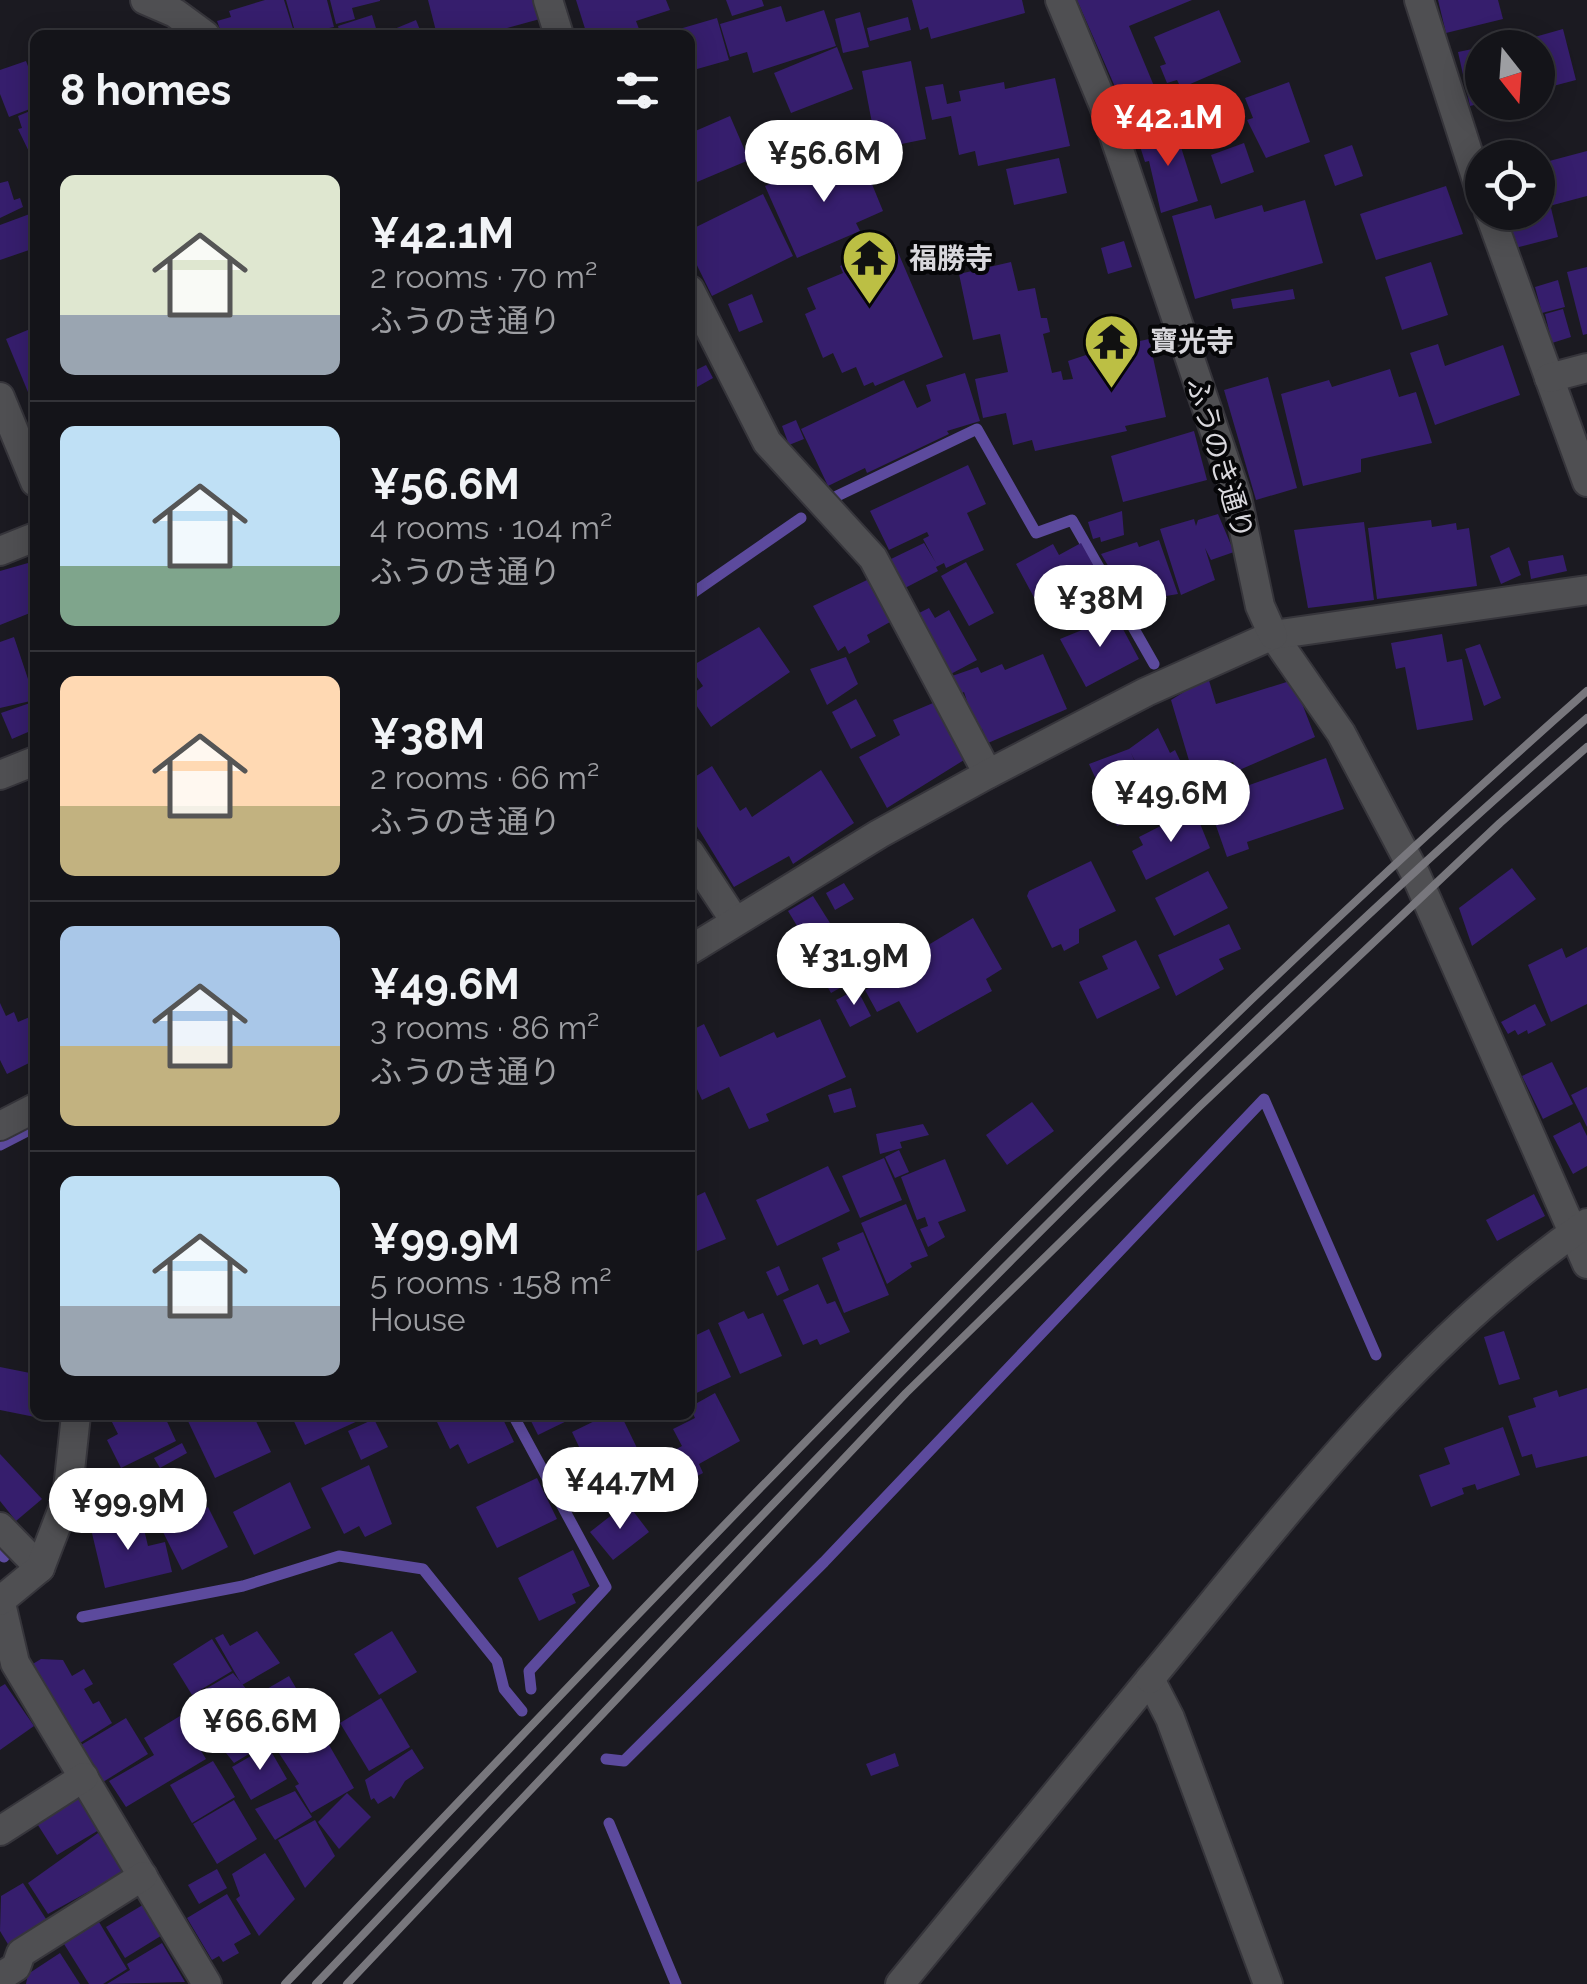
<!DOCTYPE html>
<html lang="en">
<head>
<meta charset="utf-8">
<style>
  :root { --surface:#141419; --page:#1d1d22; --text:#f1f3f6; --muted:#9d9ea2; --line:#333338; --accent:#d93025 }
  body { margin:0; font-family:Raleway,"Noto Sans JP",sans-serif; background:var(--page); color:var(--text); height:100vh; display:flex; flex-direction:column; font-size:38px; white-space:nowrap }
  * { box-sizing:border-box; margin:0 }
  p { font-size:32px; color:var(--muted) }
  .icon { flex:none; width:55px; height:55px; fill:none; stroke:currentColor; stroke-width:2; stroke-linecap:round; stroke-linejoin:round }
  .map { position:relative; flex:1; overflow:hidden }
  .details { position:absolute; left:30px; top:30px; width:665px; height:1390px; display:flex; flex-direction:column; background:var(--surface); border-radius:15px; box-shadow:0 5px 25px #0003,0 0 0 2px var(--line) }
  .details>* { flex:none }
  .needle { width:65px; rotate:163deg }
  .fabs { position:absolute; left:1465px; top:30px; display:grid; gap:20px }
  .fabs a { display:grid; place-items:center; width:90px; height:90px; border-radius:50%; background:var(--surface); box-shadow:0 5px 25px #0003,0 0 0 2px var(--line); font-size:50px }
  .price { position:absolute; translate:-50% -85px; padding:0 22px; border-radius:35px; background:#fff; color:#222; font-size:32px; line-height:65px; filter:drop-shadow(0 2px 5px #0008) }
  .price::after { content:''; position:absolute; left:50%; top:60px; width:30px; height:22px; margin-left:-15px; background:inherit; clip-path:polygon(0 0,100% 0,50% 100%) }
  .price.selected { background:var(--accent); color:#fff }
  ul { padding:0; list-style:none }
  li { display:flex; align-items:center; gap:30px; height:250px; padding:0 30px }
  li+li { border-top:2px solid var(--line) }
  li span { display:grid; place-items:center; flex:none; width:280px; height:200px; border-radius:15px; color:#555 }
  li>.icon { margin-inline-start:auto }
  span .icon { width:120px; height:120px; fill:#fffc; stroke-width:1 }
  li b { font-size:42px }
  h2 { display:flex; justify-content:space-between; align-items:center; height:120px; padding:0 30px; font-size:42px }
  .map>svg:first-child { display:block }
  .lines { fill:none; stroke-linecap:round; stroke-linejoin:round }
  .stream { stroke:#5c4a9d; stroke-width:11 }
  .building { fill:#361e6d }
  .minor-casing { stroke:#36353b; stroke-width:32 }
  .tertiary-casing { stroke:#36353b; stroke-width:32 }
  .minor { stroke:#4f4f52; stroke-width:28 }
  .tertiary { stroke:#4f4f52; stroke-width:28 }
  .rail { stroke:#78777d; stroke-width:8 }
  .labels { text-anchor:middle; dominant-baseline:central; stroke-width:8; stroke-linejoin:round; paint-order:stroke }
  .poi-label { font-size:28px; font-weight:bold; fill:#d9d8dd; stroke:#060608; text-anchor:start }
  .street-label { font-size:28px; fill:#d9d8dd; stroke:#060608 }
</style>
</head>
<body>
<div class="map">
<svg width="1587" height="1984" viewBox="0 0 1587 1984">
  <rect width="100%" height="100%" fill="#1b1a21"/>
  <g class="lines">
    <g class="stream">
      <path d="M837,496L977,429L1036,533L1072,520L1154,664"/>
      <path d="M690,595L801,518"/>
      <path d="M0,1145L35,1127"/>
      <path d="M513,1415L606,1587L529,1671L531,1689"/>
      <path d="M0,1554L4,1557"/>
      <path d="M82,1617L243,1586L339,1556L423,1569L497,1661L504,1689L522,1711"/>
      <path d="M606,1759L624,1761L824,1562L1264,1099L1376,1355"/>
      <path d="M609,1823L676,1984"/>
    </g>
  </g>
  <g class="building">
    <path d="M265,0H284L295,35H222L217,21L231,17L229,11Z"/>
    <path d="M286,0H327L334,27L296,35Z"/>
    <path d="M330,0H380V1L352,8L355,19L336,24Z"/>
    <path d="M428,0H535L540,19L481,35H437Z"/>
    <path d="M576,0H666L670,10L636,21L639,29L621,35L619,28L587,35Z"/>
    <path d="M726,0H762L764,6L732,16Z"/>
    <path d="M912,0H1022L1025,13L931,39L928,27L920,30Z"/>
    <path d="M1077,0H1192L1129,26L1159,98L1126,112Z"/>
    <path d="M1438,0H1498L1503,19L1446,33Z"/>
    <path d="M781,6L786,22L824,10L836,46L753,73L747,52L730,57L720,24Z"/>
    <path d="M1219,10L1241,62L1181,88L1177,80L1167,83L1160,66L1166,64L1154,37Z"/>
    <path d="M860,12L869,47L843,53L835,19Z"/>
    <path d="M372,15L378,35H340L338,26Z"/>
    <path d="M908,17L911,30L870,41L867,28Z"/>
    <path d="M717,18L729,60L690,71V35H659Z"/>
    <path d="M416,20L422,35H380Z"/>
    <path d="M1563,29L1576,80L1538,90V48H1496Z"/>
    <path d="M837,47L853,89L791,113L774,73Z"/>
    <path d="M1482,47V103L1470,106L1458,52Z"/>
    <path d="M26,61L35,84V107L9,117L0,94V70Z"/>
    <path d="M911,61L926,139L877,149L862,71Z"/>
    <path d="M1055,78L1070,146L978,166L975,151L959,155L951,116L932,120L925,87L943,84L947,104L961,101L959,91L1004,82L1005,89Z"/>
    <path d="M1289,82L1310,142L1266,158L1247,120L1253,118L1245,98Z"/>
    <path d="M35,109V162H34L18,129L22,128L18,116Z"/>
    <path d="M730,116L749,160L690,185V147L697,144L693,132Z"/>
    <path d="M1174,125L1198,201L1161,213L1149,161L1145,162L1137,137Z"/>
    <path d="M1244,143L1254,172L1221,184L1211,155Z"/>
    <path d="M1352,145L1363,176L1335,186L1324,155Z"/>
    <path d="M1587,151V196L1538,209V164Z"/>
    <path d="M860,155L883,211L856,223L860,231L797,258L765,186L797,172L803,180Z"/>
    <path d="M1059,158L1067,193L1014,205L1006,169Z"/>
    <path d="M8,181L14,200L20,198L23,207L0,218V183Z"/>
    <path d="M1446,186L1463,234L1376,260L1360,214Z"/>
    <path d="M763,194L793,256L712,296L690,251V230Z"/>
    <path d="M1305,200L1323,263L1195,299L1172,216L1211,205L1215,219L1262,205L1264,212Z"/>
    <path d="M1551,208L1558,237L1515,248L1507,219Z"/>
    <path d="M35,212V248L0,260V225Z"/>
    <path d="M1124,241L1132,267L1108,274L1101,248Z"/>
    <path d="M894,243L943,357L875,386L873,382L864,386L856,367L842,373L833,353L823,358L805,314L816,309L807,288L843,273L840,266Z"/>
    <path d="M1011,262L1018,291L1035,288L1041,318H1047L1050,332L1043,334L1052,373L1061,371L1063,380L1073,379L1068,361L1098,351L1095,337L1128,329L1131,343L1149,339L1166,417L1125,426L1127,431L1035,451L1032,440L1013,445L1006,413L983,418L975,379L1008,372L1000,334L973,340L959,274Z"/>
    <path d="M1431,262L1448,315L1402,330L1385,277Z"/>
    <path d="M1587,267V334L1583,335L1567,272Z"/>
    <path d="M1558,280L1565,307L1542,313L1535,287Z"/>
    <path d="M1293,289L1295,299L1233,309L1231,299Z"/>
    <path d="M752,294L763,322L739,332L728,304Z"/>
    <path d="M1563,309L1571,337L1552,343L1545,314Z"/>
    <path d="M35,327V409L6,339Z"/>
    <path d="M1438,344L1445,366L1503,345L1520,395L1435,425L1410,353Z"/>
    <path d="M706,365L713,378L690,391V373Z"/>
    <path d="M1390,369L1399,397L1416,392L1432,443L1361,459V472L1303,486L1281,394L1329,380L1332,387Z"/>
    <path d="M965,373L980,421L947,431L949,434L867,473L865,468L828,486L801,429L904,380L917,408L931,401L926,385Z"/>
    <path d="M1268,377L1297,488L1256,500L1224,390Z"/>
    <path d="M796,420L804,439L789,445L782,426Z"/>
    <path d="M1194,431L1207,480L1123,502L1111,456Z"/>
    <path d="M968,465L986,504L967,513L984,550L946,568L944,563L936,567L938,571L905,588L891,559L924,543L936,563L923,539L929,536L927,532L889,550L870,511Z"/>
    <path d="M1122,511L1124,535L1101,542L1100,537L1093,539L1088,522Z"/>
    <path d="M1218,514L1234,552L1211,560L1205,548L1215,580L1181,595L1160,529L1194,519L1196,526L1198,520Z"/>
    <path d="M1431,520L1432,527L1456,523L1457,530L1469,528L1477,586L1377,599L1368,528Z"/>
    <path d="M1364,522L1374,600L1308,608L1294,530Z"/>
    <path d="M1159,540L1178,594L1130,602L1101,554L1137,542L1139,547Z"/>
    <path d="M1081,543L1111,597L1083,613L1076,599L1044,616L1016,564L1053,544L1059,555Z"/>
    <path d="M1509,547L1521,575L1501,584L1490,556Z"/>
    <path d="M1563,555L1567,571L1531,579L1528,561Z"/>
    <path d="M35,561V611L0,625V571Z"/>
    <path d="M966,562L994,613L969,626L941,576Z"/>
    <path d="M867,580L890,622L867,635L870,642L849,654L845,646L838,651L813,606Z"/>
    <path d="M929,608L935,618L949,610L977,660L949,675L915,615Z"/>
    <path d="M1116,616L1139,659L1086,687L1060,639Z"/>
    <path d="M759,627L790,672L711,727L690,696L703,686L690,667Z"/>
    <path d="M1442,634L1447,662L1462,659L1473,720L1417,730L1405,667L1396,669L1391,643Z"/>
    <path d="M14,637L35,700L0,708V642Z"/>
    <path d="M1480,644L1501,698L1484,706L1465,649Z"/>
    <path d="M1043,654L1067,709L988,743L982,729L977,731L964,692L960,694L952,676L978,667L981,673L1002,664L1005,670Z"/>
    <path d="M846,657L858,684L827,705L810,669Z"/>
    <path d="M1208,677L1216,704L1293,680L1315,737L1237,771L1233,762L1193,774L1171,700Z"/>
    <path d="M856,699L876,736L851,749L832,712Z"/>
    <path d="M30,703L35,729L12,739L1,713Z"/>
    <path d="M933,703L964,760L887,808L859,757L900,735L893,720Z"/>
    <path d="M1158,728L1170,753L1175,750L1191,783L1155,801L1131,753L1156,809L1117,826L1089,764L1129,749Z"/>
    <path d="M1326,758L1344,809L1247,842L1249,849L1227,857L1207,800Z"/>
    <path d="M712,766L740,811L746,807L752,817L821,770L854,823L793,864L789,856L734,887L690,815V780Z"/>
    <path d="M1194,809L1210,848L1146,880L1132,851L1143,845L1139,837Z"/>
    <path d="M1091,861L1116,911L1079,929V943L1064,951L1061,944L1052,948L1027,896L1029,891Z"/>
    <path d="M1512,868L1536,899L1472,946L1459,908Z"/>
    <path d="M1208,871L1228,908L1174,936L1155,898Z"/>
    <path d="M844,883L854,899L835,910L826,893Z"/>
    <path d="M813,896L830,923L805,939L788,911Z"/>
    <path d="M973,918L1002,969L986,979L992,991L917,1033L899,1001L877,1012L865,990L871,987L867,982Z"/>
    <path d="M1229,924L1241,949L1219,959L1224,969L1176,996L1158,955Z"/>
    <path d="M844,930L868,972L831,993L807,951Z"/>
    <path d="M1136,940L1160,988L1097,1019L1079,982L1108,969L1102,956Z"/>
    <path d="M1587,947V1004L1551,1022L1528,965L1562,948L1566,958Z"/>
    <path d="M857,989L871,1016L850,1027L836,1000Z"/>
    <path d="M0,1003L6,1016L14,1012L18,1022L32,1016L35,1022V1060L7,1074L0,1060Z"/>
    <path d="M1535,1004L1546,1025L1528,1034L1527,1030L1518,1035L1515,1030L1508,1034L1501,1022Z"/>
    <path d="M820,1019L846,1077L766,1114L769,1121L749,1129L729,1087L702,1100L690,1074V1031L704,1024L720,1057L774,1032L777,1038Z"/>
    <path d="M1552,1062L1573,1104L1543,1119L1522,1076Z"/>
    <path d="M1587,1087V1127L1571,1095Z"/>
    <path d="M851,1088L856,1107L834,1113L828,1095Z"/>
    <path d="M1032,1102L1054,1131L1007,1165L986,1135Z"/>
    <path d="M1580,1122L1587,1136V1166L1573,1174L1553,1136Z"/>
    <path d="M923,1124L929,1135L900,1142L902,1148L880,1154L876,1134Z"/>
    <path d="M899,1150L909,1172L895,1178L885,1157Z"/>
    <path d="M884,1158L902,1200L860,1218L842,1176Z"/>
    <path d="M945,1159L966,1211L938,1222L945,1237L928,1247L920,1229L928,1226L925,1217L917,1220L901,1177Z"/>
    <path d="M828,1166L850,1211L777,1246L756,1200Z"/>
    <path d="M705,1192L726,1239L690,1254V1199Z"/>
    <path d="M1534,1194L1545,1216L1497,1241L1486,1220Z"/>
    <path d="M906,1204L928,1256L910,1263L912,1267L887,1284L861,1223Z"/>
    <path d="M863,1232L889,1295L844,1313L822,1258L840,1250L837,1243Z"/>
    <path d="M779,1266L789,1290L777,1296L766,1272Z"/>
    <path d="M818,1284L827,1304L835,1301L850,1332L820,1345L817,1339L803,1345L783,1300Z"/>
    <path d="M744,1311L748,1319L763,1313L782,1356L740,1374L718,1323Z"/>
    <path d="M709,1329L731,1377L690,1396V1338Z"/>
    <path d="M1504,1331L1520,1379L1499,1385L1484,1337Z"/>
    <path d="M0,1367L35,1374V1417L0,1410Z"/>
    <path d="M1587,1388V1456L1536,1468L1532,1454L1522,1457L1508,1416L1536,1407L1533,1398L1557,1390L1559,1397Z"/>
    <path d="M715,1393L740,1441L699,1464L703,1473L682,1484L666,1455L682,1446L673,1429L695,1418L690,1407Z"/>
    <path d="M121,1415H164L176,1441L121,1468L107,1440L118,1434L111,1420Z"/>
    <path d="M195,1415H253L271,1452L215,1478L187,1419Z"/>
    <path d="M291,1415H358L360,1420L305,1445Z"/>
    <path d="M453,1415H501L514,1442L468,1464L458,1444L450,1449L437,1422Z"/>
    <path d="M528,1415H579L538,1435Z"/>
    <path d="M607,1415H621L637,1448L589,1468L572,1432Z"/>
    <path d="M374,1419L388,1447L361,1460L348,1431Z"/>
    <path d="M1503,1427L1520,1475L1477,1490L1475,1484L1462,1488L1464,1494L1431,1507L1419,1475L1450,1464L1444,1448Z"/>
    <path d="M182,1443L187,1453L160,1468L154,1458Z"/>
    <path d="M0,1454L42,1499L16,1521L0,1501Z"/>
    <path d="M369,1465L392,1524L365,1537L359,1526L344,1534L321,1488Z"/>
    <path d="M670,1467L680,1486L666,1493L655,1475Z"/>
    <path d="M537,1478L557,1519L497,1548L476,1507Z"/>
    <path d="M290,1482L311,1528L254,1555L233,1512Z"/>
    <path d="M627,1503L649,1532L613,1560L590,1532Z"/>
    <path d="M208,1507L228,1547L182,1570L159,1524L186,1510L189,1517Z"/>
    <path d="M141,1517L148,1546L165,1542L172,1572L105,1588L91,1529Z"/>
    <path d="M573,1550L590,1586L572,1594L576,1603L539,1621L518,1578Z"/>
    <path d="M257,1631L280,1663L242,1685L215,1638L223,1634L230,1646Z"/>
    <path d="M392,1631L417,1672L379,1695L354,1654Z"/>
    <path d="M212,1639L232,1671L192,1695L173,1664Z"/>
    <path d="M41,1659L63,1660L72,1676L84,1669L93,1684L84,1689L93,1704L99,1701L112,1723L80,1743L31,1665Z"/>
    <path d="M233,1673L253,1697L289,1676L354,1788L311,1813L295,1786L299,1784L266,1733L260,1737L264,1745L234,1763L210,1733L232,1718L210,1731L190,1698Z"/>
    <path d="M5,1684L34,1726L0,1750V1687Z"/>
    <path d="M381,1698L410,1747L369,1771L340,1723Z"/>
    <path d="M180,1716L206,1759L126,1807L109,1781L154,1755L144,1738Z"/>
    <path d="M126,1718L148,1754L103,1782L81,1745Z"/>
    <path d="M268,1746L287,1779L251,1800L232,1767Z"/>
    <path d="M412,1749L424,1768L405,1781L394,1799L391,1796L378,1804L374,1798L371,1800L365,1780Z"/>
    <path d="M895,1753L899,1766L871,1776L866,1764Z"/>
    <path d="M213,1761L235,1797L192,1823L170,1785Z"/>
    <path d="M295,1791L312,1817L275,1840L255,1809Z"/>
    <path d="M347,1793L371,1817L339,1849L318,1822Z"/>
    <path d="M78,1796L99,1830L57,1855L36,1822Z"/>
    <path d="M234,1800L257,1839L217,1864L193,1824Z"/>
    <path d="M315,1820L335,1856L305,1888L278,1840Z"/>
    <path d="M98,1833L126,1871L48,1914L28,1883Z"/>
    <path d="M265,1853L295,1899L259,1936L236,1899L240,1896L232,1874Z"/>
    <path d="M217,1869L227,1888L199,1904L188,1885Z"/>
    <path d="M23,1883L48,1922L9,1946L0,1931L1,1896Z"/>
    <path d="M227,1894L251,1934L234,1944L239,1953L223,1962L219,1956L212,1960L187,1918Z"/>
    <path d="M146,1903L164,1934L125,1958L106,1927Z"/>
    <path d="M99,1922L127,1969L103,1984H89L64,1944Z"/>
    <path d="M162,1943L185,1982L107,1984L130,1970L127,1964Z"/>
    <path d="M60,1953L80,1984H26L28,1974Z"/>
  </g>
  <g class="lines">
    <defs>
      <g id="minor">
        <path d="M145,0L175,13L205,35"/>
        <path d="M548,0L559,35"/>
        <path d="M1419,0L1482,196"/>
        <path d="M1489,212L1587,482"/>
        <path d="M690,290L767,442L873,558L988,774"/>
        <path d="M1549,378L1587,368"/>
        <path d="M0,397L35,482"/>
        <path d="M0,551L35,537"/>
        <path d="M1273,635L1341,733L1415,873L1587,1264"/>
        <path d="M0,775L35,761"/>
        <path d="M690,853L735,921"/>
        <path d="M690,950L879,834L988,774L1146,692L1273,635L1587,590"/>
        <path d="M0,1126L35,1108"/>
        <path d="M0,1527L40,1568"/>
        <path d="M0,1599L15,1663L207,1984"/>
        <path d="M0,1601L40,1568L67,1498L76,1415"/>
        <path d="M0,1831L84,1777"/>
        <path d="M0,1977L16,1967L21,1953L143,1876"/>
        <path d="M900,1984L1150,1679L1170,1718L1268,1984"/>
      </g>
      <g id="tertiary">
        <path d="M1060,0L1104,106L1237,497L1260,606L1273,635"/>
        <path d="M1150,1679C1283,1519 1413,1343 1587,1223"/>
      </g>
    </defs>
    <use href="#minor" class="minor-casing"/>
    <use href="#tertiary" class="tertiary-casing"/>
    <use href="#minor" class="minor"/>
    <use href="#tertiary" class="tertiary"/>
    <g class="rail">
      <path d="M285,1984C707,1541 1128,1096 1587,691"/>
      <path d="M316,1984C728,1551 1135,1111 1587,718"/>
      <path d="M347,1984L906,1393L1200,1106L1500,823L1587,747"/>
    </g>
  </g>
  <defs>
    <symbol id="temple-pin" viewBox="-11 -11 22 30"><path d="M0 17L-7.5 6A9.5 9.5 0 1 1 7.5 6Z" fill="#bcbf44" stroke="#060608"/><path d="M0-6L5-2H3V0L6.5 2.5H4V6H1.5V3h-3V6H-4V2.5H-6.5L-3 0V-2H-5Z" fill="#111"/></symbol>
  </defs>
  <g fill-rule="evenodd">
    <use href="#temple-pin" x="838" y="226" width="63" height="86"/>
    <use href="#temple-pin" x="1080" y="310" width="63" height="86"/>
  </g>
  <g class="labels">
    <g class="poi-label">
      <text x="909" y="258">福勝寺</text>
      <text x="1150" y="341">寶光寺</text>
    </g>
    <g class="street-label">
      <text transform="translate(1220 458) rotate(73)">ふうのき通り</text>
    </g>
  </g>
</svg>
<div class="fabs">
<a><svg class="needle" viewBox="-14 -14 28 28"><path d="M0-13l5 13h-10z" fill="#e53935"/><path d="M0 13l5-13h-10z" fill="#9d9ea2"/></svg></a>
<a><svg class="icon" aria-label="locate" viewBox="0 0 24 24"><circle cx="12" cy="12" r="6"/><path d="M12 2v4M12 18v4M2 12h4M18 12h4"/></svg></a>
</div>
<b class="price selected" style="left:1168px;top:169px">¥42.1M</b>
<b class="price" style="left:824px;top:205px">¥56.6M</b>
<b class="price" style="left:1100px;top:650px">¥38M</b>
<b class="price" style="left:1171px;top:845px">¥49.6M</b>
<b class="price" style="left:854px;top:1008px">¥31.9M</b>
<b class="price" style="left:620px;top:1532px">¥44.7M</b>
<b class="price" style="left:128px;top:1553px">¥99.9M</b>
<b class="price" style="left:260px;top:1773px">¥66.6M</b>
<section class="details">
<h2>8 homes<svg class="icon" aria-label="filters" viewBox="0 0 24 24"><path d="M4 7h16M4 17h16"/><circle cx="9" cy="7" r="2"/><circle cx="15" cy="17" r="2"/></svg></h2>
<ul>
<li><span style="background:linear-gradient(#dfe7d0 70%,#9aa5b1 0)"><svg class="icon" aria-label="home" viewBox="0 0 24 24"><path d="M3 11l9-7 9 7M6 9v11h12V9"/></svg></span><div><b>¥42.1M</b><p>2 rooms · 70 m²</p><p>ふうのき通り</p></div></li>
<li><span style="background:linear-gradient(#bfe0f5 70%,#7fa58c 0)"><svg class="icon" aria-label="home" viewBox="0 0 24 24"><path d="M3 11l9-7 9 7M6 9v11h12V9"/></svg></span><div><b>¥56.6M</b><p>4 rooms · 104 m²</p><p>ふうのき通り</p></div></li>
<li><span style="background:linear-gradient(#ffd9b3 65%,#c2b280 0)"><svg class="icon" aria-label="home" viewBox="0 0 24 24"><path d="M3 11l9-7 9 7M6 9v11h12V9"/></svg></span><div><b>¥38M</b><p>2 rooms · 66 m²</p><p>ふうのき通り</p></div></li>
<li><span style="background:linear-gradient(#a9c7e8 60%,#c2b280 0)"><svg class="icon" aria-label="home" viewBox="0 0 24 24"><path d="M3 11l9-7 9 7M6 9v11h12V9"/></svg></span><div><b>¥49.6M</b><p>3 rooms · 86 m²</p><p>ふうのき通り</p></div></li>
<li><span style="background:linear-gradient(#bfe0f5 65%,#9aa5b1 0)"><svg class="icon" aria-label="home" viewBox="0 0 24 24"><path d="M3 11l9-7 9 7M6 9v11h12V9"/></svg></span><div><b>¥99.9M</b><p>5 rooms · 158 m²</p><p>House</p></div></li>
</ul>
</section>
</div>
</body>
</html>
